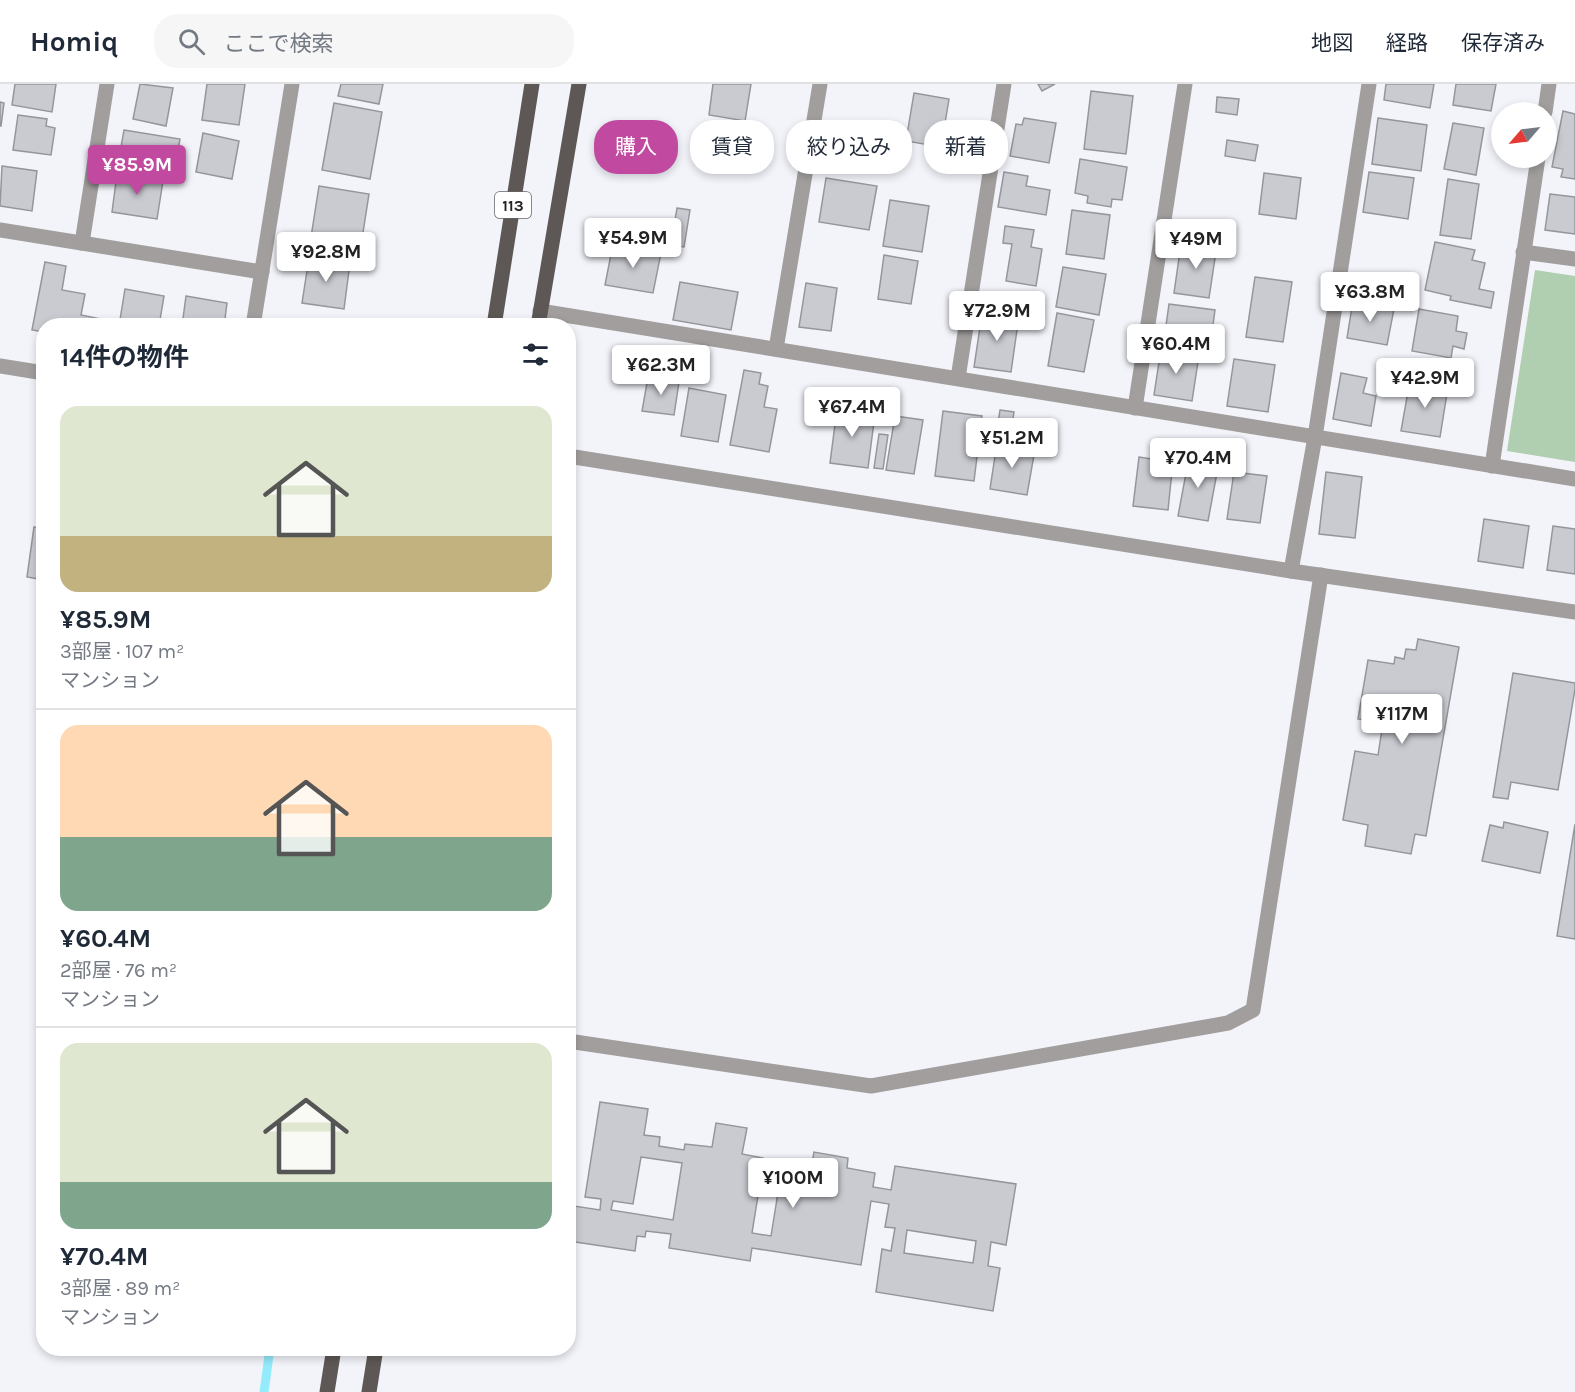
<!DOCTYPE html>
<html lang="ja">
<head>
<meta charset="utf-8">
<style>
  :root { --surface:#fff; --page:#f6f6f7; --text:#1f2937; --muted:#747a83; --line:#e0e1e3; --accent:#c14aa0 }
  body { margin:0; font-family:Karla,"Noto Sans JP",sans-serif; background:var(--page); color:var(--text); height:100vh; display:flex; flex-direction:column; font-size:22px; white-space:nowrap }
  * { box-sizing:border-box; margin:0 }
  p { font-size:20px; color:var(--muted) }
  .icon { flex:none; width:33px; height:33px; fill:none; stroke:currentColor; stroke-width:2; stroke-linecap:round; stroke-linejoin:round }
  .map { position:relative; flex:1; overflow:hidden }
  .panel { position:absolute; left:36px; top:234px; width:540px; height:1038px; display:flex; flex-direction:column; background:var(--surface); border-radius:24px; box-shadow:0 3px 9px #0003 }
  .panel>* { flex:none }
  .banner { position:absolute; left:594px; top:36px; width:570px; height:54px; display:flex; gap:12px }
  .needle { width:39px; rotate:242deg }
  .controls { position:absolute; left:1491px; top:18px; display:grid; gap:12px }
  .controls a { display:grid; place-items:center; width:66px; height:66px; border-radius:50%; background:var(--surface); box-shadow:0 3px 9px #0003; font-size:30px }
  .price { position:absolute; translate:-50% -51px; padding:0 14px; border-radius:6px; background:#fff; color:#222; font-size:20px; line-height:39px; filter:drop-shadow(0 2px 3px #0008) }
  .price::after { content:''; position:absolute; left:50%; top:36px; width:18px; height:14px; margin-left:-9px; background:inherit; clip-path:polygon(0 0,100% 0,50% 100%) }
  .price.on { background:var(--accent); color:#fff }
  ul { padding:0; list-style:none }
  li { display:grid; align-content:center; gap:12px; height:318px; padding:0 24px }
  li+li { border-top:2px solid var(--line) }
  li span { display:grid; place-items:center; height:186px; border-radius:18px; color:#555 }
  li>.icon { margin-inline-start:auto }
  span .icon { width:108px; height:108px; fill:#fffc; stroke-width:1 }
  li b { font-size:26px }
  h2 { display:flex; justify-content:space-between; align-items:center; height:72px; padding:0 24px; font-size:26px }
  .tag { padding:0 21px; border-radius:24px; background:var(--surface); box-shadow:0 3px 9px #0003; font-size:21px; line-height:54px }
  .tag.on { background:var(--accent); color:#fff }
  header { display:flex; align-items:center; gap:36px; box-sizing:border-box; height:84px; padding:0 30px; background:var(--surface); border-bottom:2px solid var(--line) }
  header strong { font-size:28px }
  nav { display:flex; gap:33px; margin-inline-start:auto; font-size:21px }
  .search { width:420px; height:54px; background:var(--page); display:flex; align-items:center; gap:15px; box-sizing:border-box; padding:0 21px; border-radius:24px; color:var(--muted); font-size:22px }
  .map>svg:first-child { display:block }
  .green { fill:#b0ceb0 }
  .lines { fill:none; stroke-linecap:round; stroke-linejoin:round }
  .stream { stroke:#93ebfb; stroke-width:9 }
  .building { fill:#c9cbd1; stroke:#94969b; stroke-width:1.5; fill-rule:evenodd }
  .service { stroke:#a19e9d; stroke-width:15 }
  .minor { stroke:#a19e9d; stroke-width:15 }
  .primary { stroke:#5d5856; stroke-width:15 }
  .labels { text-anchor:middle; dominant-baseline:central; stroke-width:4.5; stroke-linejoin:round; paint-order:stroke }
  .shield { fill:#fff; stroke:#646566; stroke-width:1.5 }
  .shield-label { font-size:16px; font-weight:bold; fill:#222325 }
</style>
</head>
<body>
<header>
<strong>Homiq</strong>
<div class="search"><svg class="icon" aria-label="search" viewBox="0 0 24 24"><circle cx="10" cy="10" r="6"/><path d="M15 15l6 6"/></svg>ここで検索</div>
<nav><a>地図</a><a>経路</a><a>保存済み</a></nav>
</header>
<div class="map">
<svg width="1575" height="1308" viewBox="0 0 1575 1308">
  <rect width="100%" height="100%" fill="#f2f4fa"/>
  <path class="green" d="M1535,186L1575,192V378L1507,367Z"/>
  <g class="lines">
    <path class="stream" d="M264,1308L270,1264"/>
  </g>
  <g class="building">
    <path d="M15,0H56L52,28L12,21Z"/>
    <path d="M140,0L173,4L166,42L133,35Z"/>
    <path d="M207,0H245L239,41L202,36Z"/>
    <path d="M341,0H383L379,20L338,12Z"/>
    <path d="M713,0H751L745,37L709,31Z"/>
    <path d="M1038,0H1055L1042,7Z"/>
    <path d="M1386,0H1434L1430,24L1384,16Z"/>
    <path d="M1456,0H1496L1491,27L1453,21Z"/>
    <path d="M1091,7L1133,12L1126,70L1084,65Z"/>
    <path d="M914,9L949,15L941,63L906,57Z"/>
    <path d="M1217,13L1239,15L1237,31L1216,28Z"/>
    <path d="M0,18L4,19L1,42H0Z"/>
    <path d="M334,19L382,28L370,95L322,86Z"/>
    <path d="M1563,27L1575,30V95L1561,93L1563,85L1552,83Z"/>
    <path d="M18,31L47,35L46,42L55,44L51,71L13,66Z"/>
    <path d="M1024,34L1056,39L1049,79L1010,72L1016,40L1022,41Z"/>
    <path d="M1378,34L1427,41L1421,87L1372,80Z"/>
    <path d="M1453,39L1484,44L1476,91L1444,85Z"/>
    <path d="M708,40L751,48L745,84L701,76Z"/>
    <path d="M124,46L180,55L175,83L119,74Z"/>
    <path d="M203,49L239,57L232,95L196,88Z"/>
    <path d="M1227,56L1258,61L1255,77L1225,72Z"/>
    <path d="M1080,75L1127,83L1122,116L1112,115L1111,123L1087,119L1088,112L1075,109Z"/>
    <path d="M2,82L37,87L32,127L0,122Z"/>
    <path d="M1004,88L1028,92L1026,102L1050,106L1046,131L998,123Z"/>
    <path d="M1369,88L1414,94L1408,135L1363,128Z"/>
    <path d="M1264,89L1301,94L1296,135L1259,130Z"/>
    <path d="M117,90L163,97L157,135L112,128Z"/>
    <path d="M826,94L877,102L869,146L819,138Z"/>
    <path d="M1448,95L1479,100L1471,155L1440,151Z"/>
    <path d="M319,102L369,110L359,174L309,166Z"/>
    <path d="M1550,110L1575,113V150L1545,146Z"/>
    <path d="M890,116L929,122L922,168L883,162Z"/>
    <path d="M677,124L690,126L684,163L671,161Z"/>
    <path d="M1072,126L1110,131L1104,175L1066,170Z"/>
    <path d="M1005,142L1034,146L1031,163L1042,165L1036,202L1006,197L1012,160L1003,159Z"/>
    <path d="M1187,157L1217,161L1209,214L1174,209L1180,167H1186Z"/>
    <path d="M1435,158L1475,166L1472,176L1485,179L1479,205L1494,208L1491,224L1450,216L1451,212L1425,206Z"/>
    <path d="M613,160L661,169L653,209L605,201Z"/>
    <path d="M884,171L918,177L911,220L878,215Z"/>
    <path d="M309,174L350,179L344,225L302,219Z"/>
    <path d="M45,178L66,182L62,206L85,210L81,231L101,235L100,242H44V248L32,246Z"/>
    <path d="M1063,183L1106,190L1099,231L1056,223Z"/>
    <path d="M1255,193L1292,198L1283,258L1246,253Z"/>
    <path d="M680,198L738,208L731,246L673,236Z"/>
    <path d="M806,199L837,204L831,247L799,243Z"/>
    <path d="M125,205L164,212L159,242H119Z"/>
    <path d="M186,212L227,219L224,242H182Z"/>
    <path d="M1353,217L1394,225L1387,261L1347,254Z"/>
    <path d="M1169,220L1215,226L1210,263L1164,256Z"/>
    <path d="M1419,225L1458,232L1456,247L1467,249L1464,265L1453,262L1451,274L1412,267Z"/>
    <path d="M989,227L1019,232L1011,288L974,283L980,243L986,244Z"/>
    <path d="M1057,229L1094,236L1084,288L1048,282Z"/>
    <path d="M1161,265L1199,271L1192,317L1154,311Z"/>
    <path d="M1234,275L1275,281L1268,328L1227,322Z"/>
    <path d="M744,286L761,289L759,300L768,302L764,323L777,325L769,368L730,361Z"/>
    <path d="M1341,289L1367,294L1363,309L1376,312L1371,342L1333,335Z"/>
    <path d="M648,293L679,298L674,331L642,327Z"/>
    <path d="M1410,296L1448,303L1440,353L1401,347Z"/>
    <path d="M689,304L726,311L718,358L681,352Z"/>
    <path d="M837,325L875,330L868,384L830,379Z"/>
    <path d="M1000,326L1014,328L1010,355L996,353Z"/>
    <path d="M943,327L982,332L974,397L935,392Z"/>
    <path d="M895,332L923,336L914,390L886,386Z"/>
    <path d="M879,350L888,351L883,385L874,384Z"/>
    <path d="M1176,355L1186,356L1182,378L1172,377Z"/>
    <path d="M997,359L1035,365L1027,411L990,405Z"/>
    <path d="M1139,373L1158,376L1156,385L1172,387L1168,426L1133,422Z"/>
    <path d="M1189,373L1219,378L1208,437L1178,432Z"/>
    <path d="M1234,388L1267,392L1260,439L1227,435Z"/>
    <path d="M1326,388L1362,393L1355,454L1319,450Z"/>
    <path d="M1484,435L1529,442L1523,484L1478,477Z"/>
    <path d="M1553,442L1575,445V490L1547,486Z"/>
    <path d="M34,443L44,445V496L27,493Z"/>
    <path d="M1418,555L1459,563L1426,752L1415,750L1411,770L1365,762L1368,741L1343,736L1355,667L1378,671L1383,639L1358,635L1368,576L1394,580L1395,573L1404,575L1406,565L1416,566Z"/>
    <path d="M1513,589L1575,599V605L1558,706L1511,698L1508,715L1493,713Z"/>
    <path d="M1504,738L1548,748L1540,789L1482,777L1490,741L1503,744Z"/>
    <path d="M1575,740V855L1557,852Z"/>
    <path d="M600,1018L648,1025L644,1051L660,1053L659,1062L684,1066L685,1060L712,1063L716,1039L747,1044L742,1070L763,1074L762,1081L782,1084L783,1075L812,1079L814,1068L848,1074L847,1084L875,1089L873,1103L891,1106L895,1082L1016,1100L1006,1161L991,1158L988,1182L1000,1184L993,1227L876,1208L882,1165L891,1167L895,1144L885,1143L889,1120L871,1117L861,1181L752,1164L750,1177L669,1164L671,1150L646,1147L645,1153L637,1152L635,1167L569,1157L574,1122L600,1126L601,1115L585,1113ZM641,1073L682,1079L673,1136L611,1126L613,1117L633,1120ZM761,1093L780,1096L771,1152L752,1149ZM907,1146L976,1157L973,1179L904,1169Z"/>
  </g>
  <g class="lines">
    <path class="service" d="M568,957L871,1002L1228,939L1253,926L1321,491"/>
    <g class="minor">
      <path d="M1545,28L1549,0"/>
      <path d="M0,146L262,188"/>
      <path d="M82,159L107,0"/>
      <path d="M1523,168L1575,175"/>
      <path d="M540,227L1575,395"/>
      <path d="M253,242L292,0"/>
      <path d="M776,265L820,0"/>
      <path d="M0,282L44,289"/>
      <path d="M958,294L1004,0"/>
      <path d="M1135,324L1185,0"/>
      <path d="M568,372L1291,487L1575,528"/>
      <path d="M1492,382L1538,74"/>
      <path d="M1291,487L1315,353L1369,0"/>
    </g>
    <g class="primary">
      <path d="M494,242L532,0"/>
      <path d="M538,242L579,0"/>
      <path d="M327,1308L334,1264"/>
      <path d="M369,1308L376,1264"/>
    </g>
  </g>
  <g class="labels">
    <rect class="shield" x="495" y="108" width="36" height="26" rx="4.5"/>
    <g class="shield-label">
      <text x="513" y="121">113</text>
    </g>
  </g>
</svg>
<div class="controls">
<a><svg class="needle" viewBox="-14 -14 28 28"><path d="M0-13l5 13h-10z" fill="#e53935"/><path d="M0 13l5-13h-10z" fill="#747a83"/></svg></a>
</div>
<b class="price on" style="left:137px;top:112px">¥85.9M</b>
<b class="price" style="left:633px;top:185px">¥54.9M</b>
<b class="price" style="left:1196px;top:186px">¥49M</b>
<b class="price" style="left:326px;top:199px">¥92.8M</b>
<b class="price" style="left:1370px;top:239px">¥63.8M</b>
<b class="price" style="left:997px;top:258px">¥72.9M</b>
<b class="price" style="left:1176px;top:291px">¥60.4M</b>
<b class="price" style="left:661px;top:312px">¥62.3M</b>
<b class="price" style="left:1425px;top:325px">¥42.9M</b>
<b class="price" style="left:852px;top:354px">¥67.4M</b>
<b class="price" style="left:1012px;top:385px">¥51.2M</b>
<b class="price" style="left:1198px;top:405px">¥70.4M</b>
<b class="price" style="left:1402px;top:661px">¥117M</b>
<b class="price" style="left:793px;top:1125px">¥100M</b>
<div class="banner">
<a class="tag on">購入</a>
<a class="tag">賃貸</a>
<a class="tag">絞り込み</a>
<a class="tag">新着</a>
</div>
<section class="panel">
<h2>14件の物件<svg class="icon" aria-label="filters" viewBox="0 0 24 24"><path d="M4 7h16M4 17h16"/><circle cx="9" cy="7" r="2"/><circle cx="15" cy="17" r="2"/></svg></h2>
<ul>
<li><span style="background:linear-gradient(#dfe7d0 70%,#c2b280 0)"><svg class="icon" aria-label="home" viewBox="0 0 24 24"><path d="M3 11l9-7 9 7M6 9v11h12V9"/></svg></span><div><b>¥85.9M</b><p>3部屋 · 107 m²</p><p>マンション</p></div></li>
<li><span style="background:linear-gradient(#ffd9b3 60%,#7fa58c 0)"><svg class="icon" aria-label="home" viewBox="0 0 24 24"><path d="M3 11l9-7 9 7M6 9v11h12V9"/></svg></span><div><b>¥60.4M</b><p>2部屋 · 76 m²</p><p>マンション</p></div></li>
<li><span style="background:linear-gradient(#dfe7d0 75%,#7fa58c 0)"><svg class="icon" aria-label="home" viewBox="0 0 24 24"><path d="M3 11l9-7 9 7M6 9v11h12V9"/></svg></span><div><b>¥70.4M</b><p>3部屋 · 89 m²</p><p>マンション</p></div></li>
</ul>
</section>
</div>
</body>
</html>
